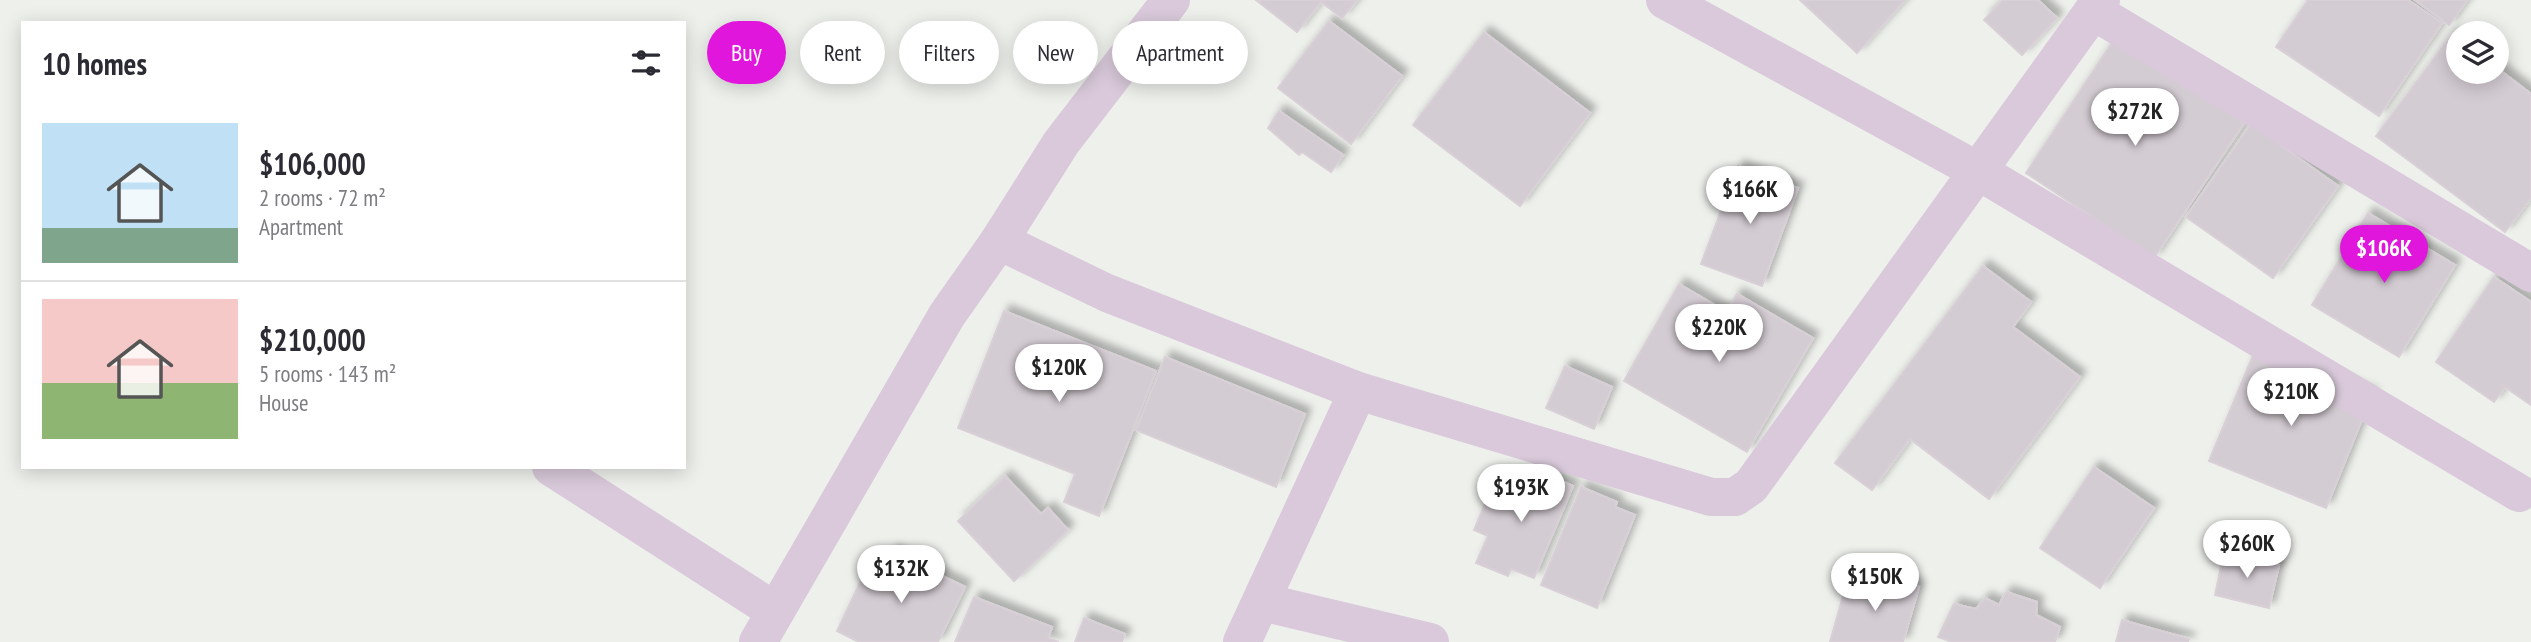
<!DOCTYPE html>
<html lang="en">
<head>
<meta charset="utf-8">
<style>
  :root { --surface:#fff; --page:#f7f7f7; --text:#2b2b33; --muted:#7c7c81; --line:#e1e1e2; --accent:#e016dc }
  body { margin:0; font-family:"PT Sans Narrow",sans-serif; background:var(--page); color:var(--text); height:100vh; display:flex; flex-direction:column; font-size:26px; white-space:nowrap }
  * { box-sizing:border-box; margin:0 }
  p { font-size:23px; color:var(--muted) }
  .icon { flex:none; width:38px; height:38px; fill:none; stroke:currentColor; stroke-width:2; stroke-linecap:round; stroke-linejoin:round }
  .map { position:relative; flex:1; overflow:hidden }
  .panel { position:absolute; left:21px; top:21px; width:665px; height:448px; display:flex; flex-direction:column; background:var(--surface); border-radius:0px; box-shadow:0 4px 18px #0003 }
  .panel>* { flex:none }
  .hud { position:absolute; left:707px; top:21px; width:665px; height:63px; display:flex; gap:14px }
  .fabs { position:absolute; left:2446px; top:21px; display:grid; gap:14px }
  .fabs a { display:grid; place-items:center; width:63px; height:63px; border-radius:50%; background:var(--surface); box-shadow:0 4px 18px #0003; font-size:35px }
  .price { position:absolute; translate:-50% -60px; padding:0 16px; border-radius:24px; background:#fff; color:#222; font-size:23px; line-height:46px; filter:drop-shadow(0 2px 4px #0008) }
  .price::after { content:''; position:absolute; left:50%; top:42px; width:21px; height:16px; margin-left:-10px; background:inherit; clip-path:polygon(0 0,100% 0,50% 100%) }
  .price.current { background:var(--accent); color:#fff }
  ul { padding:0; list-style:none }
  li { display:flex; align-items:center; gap:21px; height:175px; padding:0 21px }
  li+li { border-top:2px solid var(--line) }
  li span { display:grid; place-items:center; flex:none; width:196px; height:140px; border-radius:0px; color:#555 }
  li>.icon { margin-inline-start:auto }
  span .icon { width:84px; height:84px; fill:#fffc; stroke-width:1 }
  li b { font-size:30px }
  h2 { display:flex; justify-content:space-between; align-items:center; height:84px; padding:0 21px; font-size:30px }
  .tag { padding:0 24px; border-radius:32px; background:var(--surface); box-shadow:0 4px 18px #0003; font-size:24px; line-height:63px }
  .tag.current { background:var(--accent); color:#fff }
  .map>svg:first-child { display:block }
  .building { fill:#d4ccd3; stroke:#d9d0d7; stroke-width:2; filter:url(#shadow) }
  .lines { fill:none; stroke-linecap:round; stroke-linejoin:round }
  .minor { stroke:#d9c9da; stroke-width:38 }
</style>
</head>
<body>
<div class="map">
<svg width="2531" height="642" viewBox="0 0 2531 642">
  <defs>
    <filter id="shadow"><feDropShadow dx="6" dy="-6" stdDeviation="3.5" flood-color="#0004"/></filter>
  </defs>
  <rect width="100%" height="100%" fill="#eef0ec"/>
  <g class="building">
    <path d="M1256,0H1357L1342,18L1321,2L1297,32Z"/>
    <path d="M1800,0H1905L1857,53Z"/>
    <path d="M2003,0H2038L2057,18L2022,55L1984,20Z"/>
    <path d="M2308,0H2408L2442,23L2379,116L2276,47Z"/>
    <path d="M2415,0H2467L2449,25Z"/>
    <path d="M1329,21L1402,76L1351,144L1278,88Z"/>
    <path d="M1484,32L1590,113L1520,206L1413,125Z"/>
    <path d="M2452,34L2459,39V72H2497V68L2531,94V198L2505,232L2376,136Z"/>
    <path d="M2115,38L2244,123L2154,258L2026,173Z"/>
    <path d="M1279,111L1343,155L1331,172L1302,152L1299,155L1268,128Z"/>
    <path d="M2251,124L2338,186L2273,278L2186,217Z"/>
    <path d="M1738,166L1798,188L1762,286L1701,264Z"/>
    <path d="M2368,213L2455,265L2399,357L2312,305Z"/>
    <path d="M1983,266L2031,302L2013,327L2080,377L1989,499L1910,439L1872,490L1835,463Z"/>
    <path d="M2494,277L2531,302V405L2505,387L2494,402L2436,362Z"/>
    <path d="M1679,284L1727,312L1737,294L1813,338L1747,452L1624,381Z"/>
    <path d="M1004,311L1156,371L1099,516L1064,502L1075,474L958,428Z"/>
    <path d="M2256,348L2372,395L2326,508L2209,461Z"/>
    <path d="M1165,357L1305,414L1276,487L1136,430Z"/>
    <path d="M1565,366L1612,387L1594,429L1546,408Z"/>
    <path d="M2094,467L2154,508L2100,588L2040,548Z"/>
    <path d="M1538,471L1573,486L1534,578L1511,569L1508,576L1476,563L1488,536L1474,530L1496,478L1530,492Z"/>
    <path d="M1005,476L1041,514L1048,508L1068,530L1014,581L958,521Z"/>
    <path d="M1581,487L1617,502L1615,507L1635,515L1597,608L1541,585Z"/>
    <path d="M892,551L965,587L938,642H859L837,631L865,572L878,579Z"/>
    <path d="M2224,552L2279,565L2269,608L2215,595Z"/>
    <path d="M1893,578L1919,587L1903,642H1830L1846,585L1868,591Z"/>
    <path d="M2006,592L2037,602L2036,615L2060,627L2055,642H1952L1938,637L1954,604L1976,609L1985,598L1999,605Z"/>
    <path d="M974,597L1052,627L1048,638L1059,642H955Z"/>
    <path d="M1084,618L1125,634L1122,642H1075Z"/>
    <path d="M2122,620L2189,639L2188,642H2116Z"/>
  </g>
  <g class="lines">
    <g class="minor">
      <path d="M1665,0L1978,171L2519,493"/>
      <path d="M2093,11L2531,273"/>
      <path d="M999,241L1061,143L1171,0"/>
      <path d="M551,467L775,611"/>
      <path d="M1262,602L1430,642"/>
      <path d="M758,642L947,315L999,241L1107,293L1358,391L1711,497H1735L1751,486L2101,0"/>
      <path d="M1242,642L1358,391"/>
    </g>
  </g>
</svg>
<div class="fabs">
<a><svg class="icon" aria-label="layers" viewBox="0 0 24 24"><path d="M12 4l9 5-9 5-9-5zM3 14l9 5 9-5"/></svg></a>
</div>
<b class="price" style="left:2135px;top:148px">$272K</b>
<b class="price" style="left:1750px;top:226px">$166K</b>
<b class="price current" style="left:2384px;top:285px">$106K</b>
<b class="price" style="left:1719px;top:364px">$220K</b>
<b class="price" style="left:1059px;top:404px">$120K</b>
<b class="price" style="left:2291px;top:428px">$210K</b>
<b class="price" style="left:1521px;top:524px">$193K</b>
<b class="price" style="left:2247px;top:580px">$260K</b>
<b class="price" style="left:901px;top:605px">$132K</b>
<b class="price" style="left:1875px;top:613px">$150K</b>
<div class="hud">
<a class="tag current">Buy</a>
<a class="tag">Rent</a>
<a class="tag">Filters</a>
<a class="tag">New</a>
<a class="tag">Apartment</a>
</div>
<section class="panel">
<h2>10 homes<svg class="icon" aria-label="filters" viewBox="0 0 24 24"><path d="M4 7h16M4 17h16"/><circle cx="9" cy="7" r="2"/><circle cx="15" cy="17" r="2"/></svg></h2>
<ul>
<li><span style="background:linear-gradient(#bfe0f5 75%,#7fa58c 0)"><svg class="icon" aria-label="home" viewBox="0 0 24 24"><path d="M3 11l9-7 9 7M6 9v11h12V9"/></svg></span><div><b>$106,000</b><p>2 rooms · 72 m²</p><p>Apartment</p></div></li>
<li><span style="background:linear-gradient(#f6c9c9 60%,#8fb573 0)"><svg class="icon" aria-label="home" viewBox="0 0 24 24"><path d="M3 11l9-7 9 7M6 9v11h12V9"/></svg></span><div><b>$210,000</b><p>5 rooms · 143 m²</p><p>House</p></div></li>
</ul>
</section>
</div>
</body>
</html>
